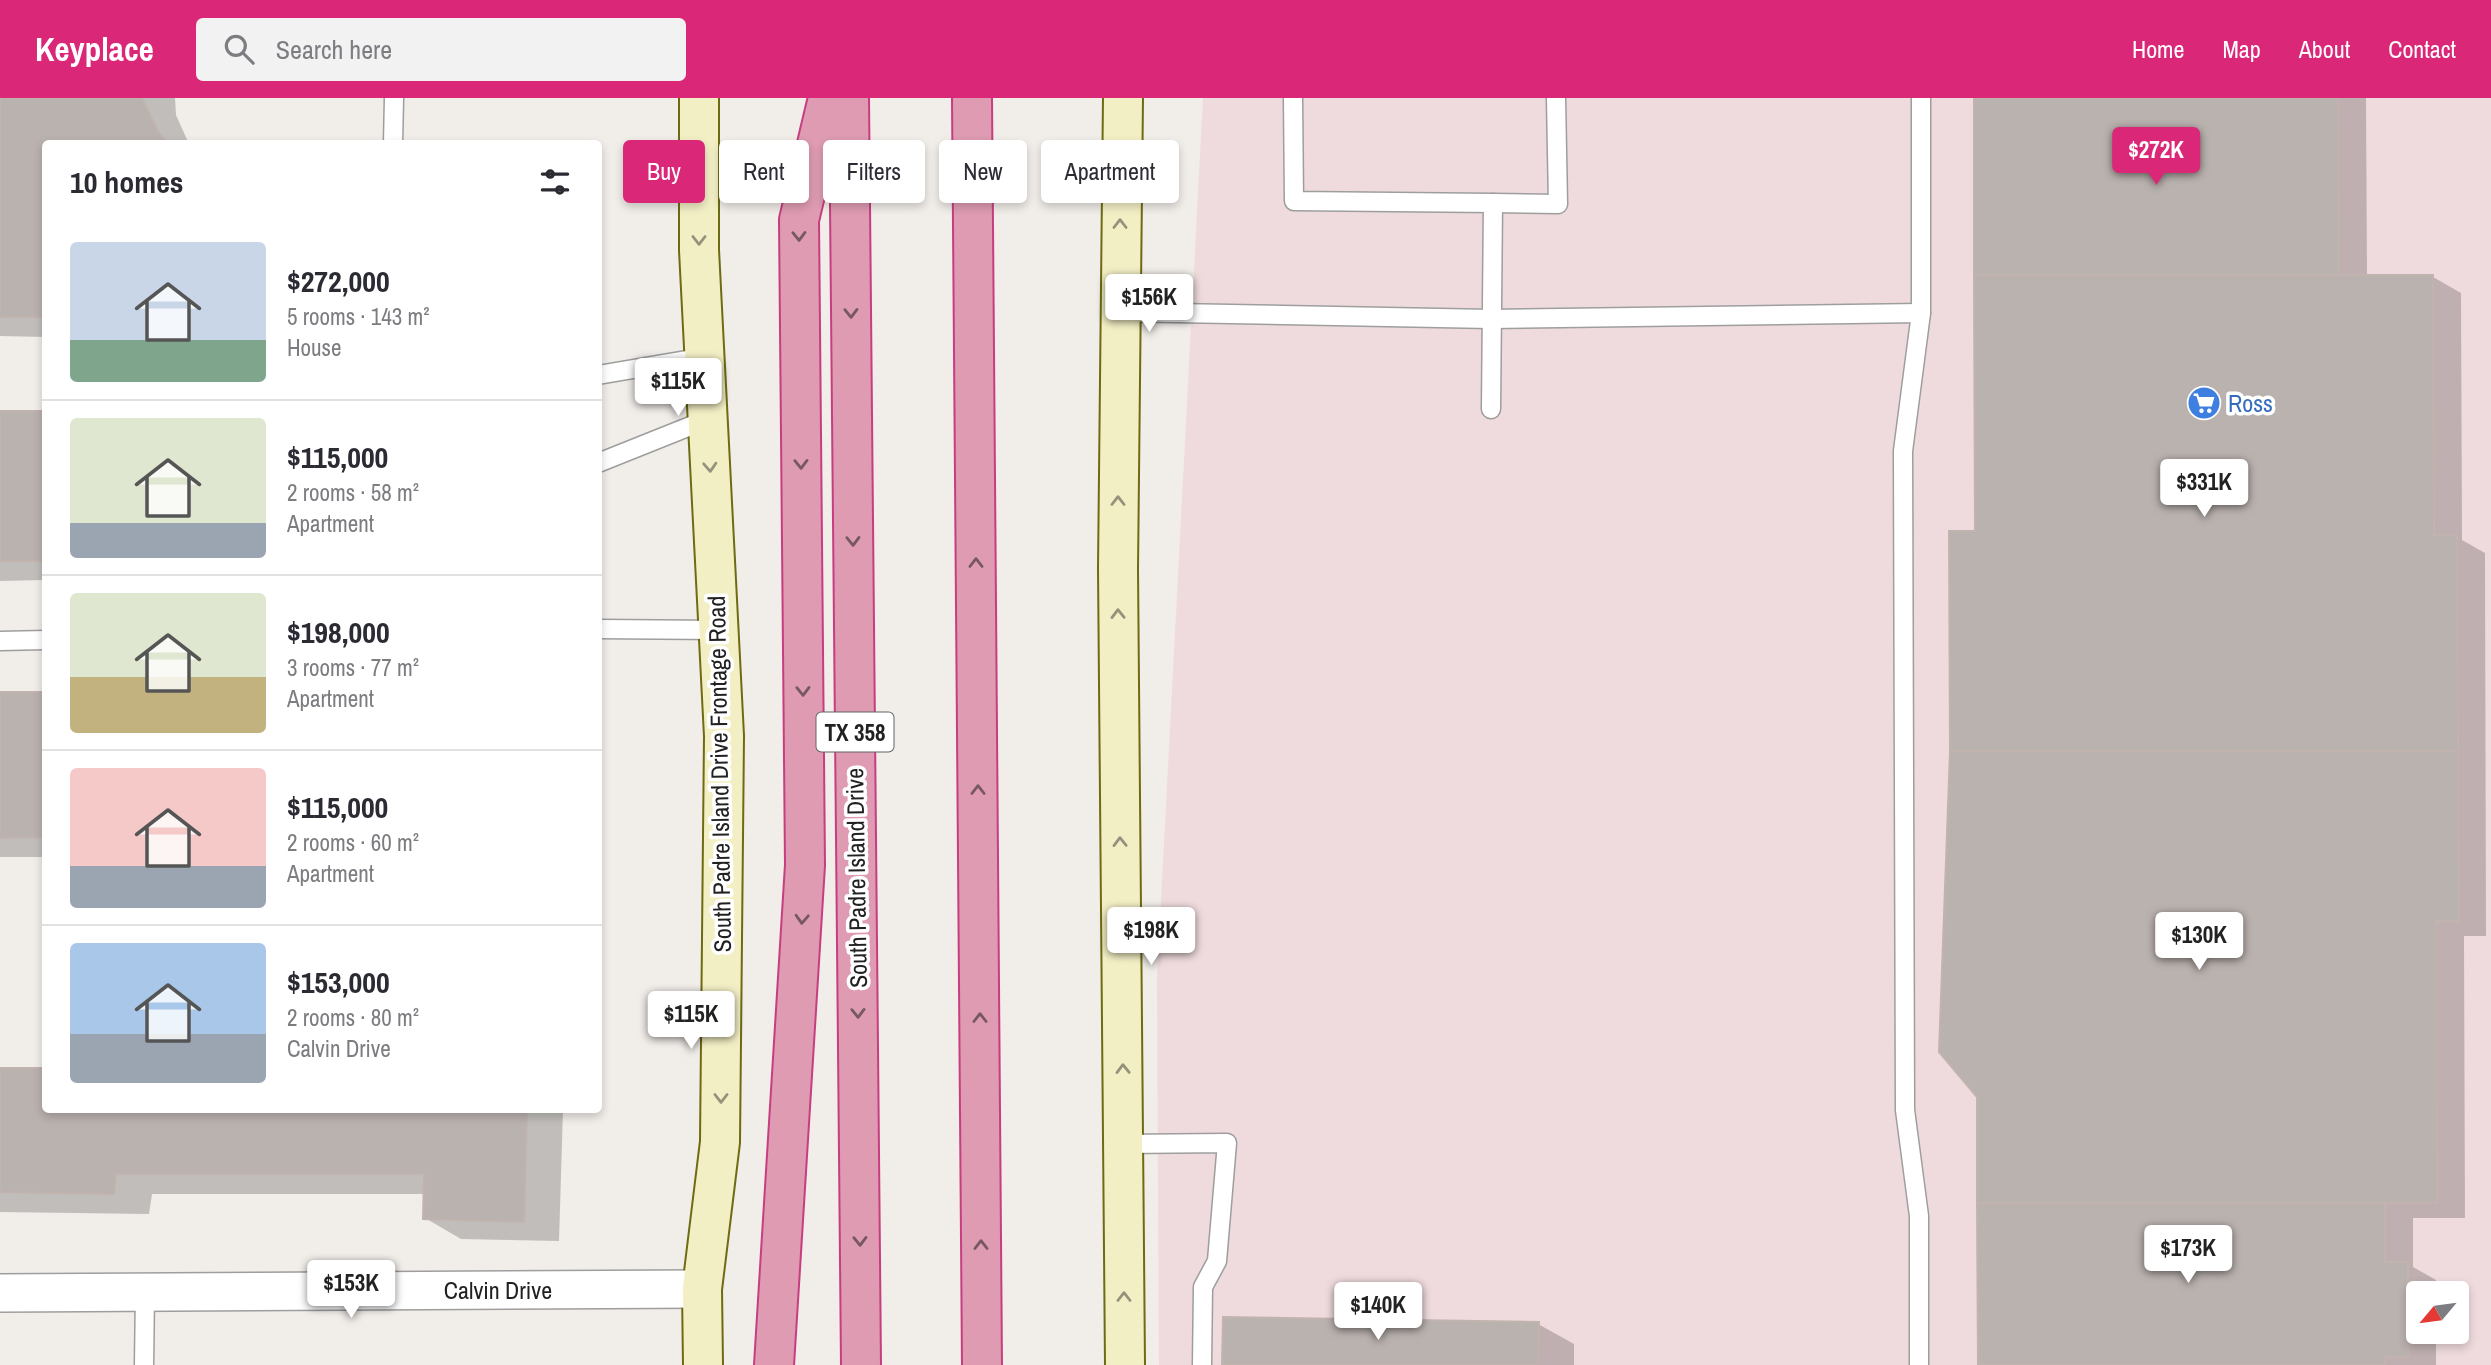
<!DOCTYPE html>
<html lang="en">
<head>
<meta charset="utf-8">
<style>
  :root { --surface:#fff; --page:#f2f2f3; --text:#2b2b33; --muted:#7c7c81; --line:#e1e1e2; --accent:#db2777 }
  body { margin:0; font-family:"Archivo Narrow",sans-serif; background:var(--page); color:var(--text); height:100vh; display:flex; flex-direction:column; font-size:26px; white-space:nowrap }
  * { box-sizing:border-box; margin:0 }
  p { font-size:23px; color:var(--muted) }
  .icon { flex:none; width:38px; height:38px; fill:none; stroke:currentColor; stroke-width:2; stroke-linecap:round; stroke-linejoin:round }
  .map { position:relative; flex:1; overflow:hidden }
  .drawer { position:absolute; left:42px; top:42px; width:560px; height:973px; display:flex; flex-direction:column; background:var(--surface); border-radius:7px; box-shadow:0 4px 10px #0003 }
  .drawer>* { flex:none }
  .guide { position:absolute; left:623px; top:42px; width:665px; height:63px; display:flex; gap:14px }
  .needle { width:46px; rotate:241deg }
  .controls { position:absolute; left:2406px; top:1183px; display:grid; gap:14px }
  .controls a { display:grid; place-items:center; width:63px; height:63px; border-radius:7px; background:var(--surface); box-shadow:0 4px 10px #0003; font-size:35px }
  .price { position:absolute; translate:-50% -60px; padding:0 16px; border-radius:7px; background:#fff; color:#222; font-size:23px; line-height:46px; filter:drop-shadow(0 2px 4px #0008) }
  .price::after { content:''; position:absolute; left:50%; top:42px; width:21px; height:16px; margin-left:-10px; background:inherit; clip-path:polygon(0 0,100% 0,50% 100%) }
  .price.on { background:var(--accent); color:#fff }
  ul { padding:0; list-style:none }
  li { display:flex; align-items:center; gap:21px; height:175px; padding:0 28px }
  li+li { border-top:2px solid var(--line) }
  li span { display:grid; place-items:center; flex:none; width:196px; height:140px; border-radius:7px; color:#555 }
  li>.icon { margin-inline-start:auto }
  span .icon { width:84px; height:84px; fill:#fffc; stroke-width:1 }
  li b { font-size:30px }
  h2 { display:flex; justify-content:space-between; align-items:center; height:84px; padding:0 28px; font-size:30px }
  .pill { padding:0 24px; border-radius:7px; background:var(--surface); box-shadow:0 4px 10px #0003; font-size:24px; line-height:63px }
  .pill.on { background:var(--accent); color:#fff }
  header { display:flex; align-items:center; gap:42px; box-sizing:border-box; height:98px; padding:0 35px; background:var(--accent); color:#fff }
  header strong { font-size:33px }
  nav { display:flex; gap:38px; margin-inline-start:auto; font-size:24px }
  .search { width:490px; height:63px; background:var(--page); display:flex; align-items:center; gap:18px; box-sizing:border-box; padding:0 24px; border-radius:7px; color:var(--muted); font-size:26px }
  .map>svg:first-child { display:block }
  .commercial { fill:#efdbdd; fill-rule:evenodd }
  .shadow { fill:#0003 }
  .building { fill:#bab2af; stroke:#c1b3ad; stroke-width:2 }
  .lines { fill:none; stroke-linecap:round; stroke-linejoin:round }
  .lane-casing { stroke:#9e9e9e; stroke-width:21 }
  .street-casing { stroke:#9e9e9e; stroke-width:40 }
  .secondary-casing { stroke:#6e6b13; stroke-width:42 }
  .highway-casing { stroke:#c73e80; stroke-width:42 }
  .lane { stroke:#fff; stroke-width:18 }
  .street { stroke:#fff; stroke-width:37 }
  .secondary { stroke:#f3efc5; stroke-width:38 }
  .highway { stroke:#de9bb1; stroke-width:38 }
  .oneway { stroke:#94927b }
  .oneway2 { stroke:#765862 }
  .labels { text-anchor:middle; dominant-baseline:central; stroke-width:7; stroke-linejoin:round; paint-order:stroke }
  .shield { fill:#fff; stroke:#646464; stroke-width:2 }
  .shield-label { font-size:23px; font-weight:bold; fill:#212121 }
  .shop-label { font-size:24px; fill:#366cbe; stroke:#fff; text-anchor:start }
  .street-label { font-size:24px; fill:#212121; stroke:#fff }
</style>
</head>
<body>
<header>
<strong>Keyplace</strong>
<div class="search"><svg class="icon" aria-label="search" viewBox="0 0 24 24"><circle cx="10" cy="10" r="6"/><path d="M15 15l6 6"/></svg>Search here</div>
<nav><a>Home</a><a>Map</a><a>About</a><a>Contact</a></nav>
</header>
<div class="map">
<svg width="2491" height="1267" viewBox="0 0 2491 1267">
  <rect width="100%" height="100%" fill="#f1ede9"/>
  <path class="commercial" d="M1203,0H2491V1267H1159L1157,880ZM2418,1195H2457V1234H2418Z"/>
  <g class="shadow">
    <path d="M0,0H175L176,17L189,46H46V239L0,238Z"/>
    <path d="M1975,0H2366L2367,178L2433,179L2461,195L2462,442L2485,455L2486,838H2464L2465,1120H2413V1169L2436,1182V1195H2418V1234H2436V1267H1980Z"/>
    <path d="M0,315H46V482L0,483Z"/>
    <rect x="0" y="595" width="46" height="164"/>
    <path d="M0,972L46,1012H563L559,1143L461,1141L425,1120V1096H152L149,1116L0,1114Z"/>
    <path d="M1538,1226L1574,1246V1267H1224Z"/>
  </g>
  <g class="building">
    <path d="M0,0H142L158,34L169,46H46V219H0Z"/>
    <path d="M1974,0H2338L2339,177H1974Z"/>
    <path d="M1974,177H2433L2434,437H2457L2458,653H1950L1949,433H1975Z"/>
    <rect x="0" y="313" width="46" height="150"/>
    <path d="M0,594H46V739L0,740Z"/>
    <path d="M1950,653H2458L2459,823H2436L2437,1105H1977V999L1939,954Z"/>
    <path d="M0,970H46V1012H527L524,1124L423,1121L424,1076H116L114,1096L0,1094Z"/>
    <path d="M1977,1105H2385V1164H2408V1259H2385V1267H1978Z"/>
    <path d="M1223,1219L1539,1224L1538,1267H1222Z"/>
  </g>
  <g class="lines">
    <defs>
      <g id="lane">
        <path d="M1293,0L1294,103L1493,105L1491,311"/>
        <path d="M393,46L394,0"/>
        <path d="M1493,105L1558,106L1556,0"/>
        <path d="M1120,214L1491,221L1921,215"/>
        <path d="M598,277L704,259"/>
        <path d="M598,365L708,321"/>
        <path d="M598,531L719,532"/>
        <path d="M0,543L46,542"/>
        <path d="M1123,1046L1227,1045L1217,1163L1203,1189L1202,1267"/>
        <path d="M144,1267L145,1194"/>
        <path d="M1919,1267V1118L1905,1012L1903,353L1921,215V0"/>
      </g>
      <path id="street" d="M0,1195L702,1191"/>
      <g id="secondary">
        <path d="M699,0V152L724,638L720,1044L702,1191L703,1267"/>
        <path d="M1123,0L1118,471L1125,1267"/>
      </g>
      <g id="highway">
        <path d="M849,0L861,1267"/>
        <path d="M972,0L982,1267"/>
        <path d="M774,1267L805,767L799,122L828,0"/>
      </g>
    </defs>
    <use href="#lane" class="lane-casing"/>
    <use href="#street" class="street-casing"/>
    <use href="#secondary" class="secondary-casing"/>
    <use href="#highway" class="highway-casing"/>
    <use href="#lane" class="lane"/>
    <use href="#street" class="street"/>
    <use href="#secondary" class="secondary"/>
    <use href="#highway" class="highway"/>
  </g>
  <defs><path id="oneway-chevron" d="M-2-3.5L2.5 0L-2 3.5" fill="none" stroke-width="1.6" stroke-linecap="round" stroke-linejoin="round" transform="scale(1.75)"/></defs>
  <g class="oneway">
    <use href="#oneway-chevron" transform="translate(1120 126) rotate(-90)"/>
    <use href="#oneway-chevron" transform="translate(699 142) rotate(90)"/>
    <use href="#oneway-chevron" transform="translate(710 369) rotate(87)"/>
    <use href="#oneway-chevron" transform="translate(1118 403) rotate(-90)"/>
    <use href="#oneway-chevron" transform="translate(1118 516) rotate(-91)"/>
    <use href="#oneway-chevron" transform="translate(1120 744) rotate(-91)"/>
    <use href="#oneway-chevron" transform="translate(1123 971) rotate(-91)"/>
    <use href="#oneway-chevron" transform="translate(721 1000) rotate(90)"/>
    <use href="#oneway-chevron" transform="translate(1124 1199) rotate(-90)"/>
  </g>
  <g class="oneway2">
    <use href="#oneway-chevron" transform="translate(799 138) rotate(89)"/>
    <use href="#oneway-chevron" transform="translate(851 215) rotate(89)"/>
    <use href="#oneway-chevron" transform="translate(801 366) rotate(89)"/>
    <use href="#oneway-chevron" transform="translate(853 443) rotate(89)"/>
    <use href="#oneway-chevron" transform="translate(976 465) rotate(-90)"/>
    <use href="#oneway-chevron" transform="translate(803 593) rotate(89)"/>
    <use href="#oneway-chevron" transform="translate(978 692) rotate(-90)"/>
    <use href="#oneway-chevron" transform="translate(802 821) rotate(93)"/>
    <use href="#oneway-chevron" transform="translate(858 915) rotate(89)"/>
    <use href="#oneway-chevron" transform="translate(980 920) rotate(-90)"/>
    <use href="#oneway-chevron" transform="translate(860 1143) rotate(89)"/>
    <use href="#oneway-chevron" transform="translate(981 1147) rotate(-90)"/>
  </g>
  <defs>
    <symbol id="supermarket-disc" viewBox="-11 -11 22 22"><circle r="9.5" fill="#3f7fe0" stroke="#fff"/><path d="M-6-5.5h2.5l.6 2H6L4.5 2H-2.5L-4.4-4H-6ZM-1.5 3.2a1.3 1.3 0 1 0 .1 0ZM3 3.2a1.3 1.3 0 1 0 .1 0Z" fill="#fff"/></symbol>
  </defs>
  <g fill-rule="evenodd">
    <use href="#supermarket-disc" x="2185" y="286" width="38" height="38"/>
  </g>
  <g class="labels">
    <rect class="shield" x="816.5" y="614.5" width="77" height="39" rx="5"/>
    <g class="shield-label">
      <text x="855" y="634">TX 358</text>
    </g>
    <g class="shop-label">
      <text x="2228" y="305">Ross</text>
    </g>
    <g class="street-label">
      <text transform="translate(719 676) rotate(-91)">South Padre Island Drive Frontage Road</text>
      <text transform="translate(856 780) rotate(-91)">South Padre Island Drive</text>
      <text x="498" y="1192">Calvin Drive</text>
    </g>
  </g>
</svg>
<div class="controls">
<a><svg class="needle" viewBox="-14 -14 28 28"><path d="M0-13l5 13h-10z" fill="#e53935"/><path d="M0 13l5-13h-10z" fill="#7c7c81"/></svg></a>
</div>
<b class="price on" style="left:2156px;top:89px">$272K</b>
<b class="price" style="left:1149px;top:236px">$156K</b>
<b class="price" style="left:678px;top:320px">$115K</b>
<b class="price" style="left:2204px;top:421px">$331K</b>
<b class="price" style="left:1151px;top:869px">$198K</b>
<b class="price" style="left:2199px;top:874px">$130K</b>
<b class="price" style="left:691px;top:953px">$115K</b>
<b class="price" style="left:2188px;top:1187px">$173K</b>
<b class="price" style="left:351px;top:1222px">$153K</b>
<b class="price" style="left:1378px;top:1244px">$140K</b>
<div class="guide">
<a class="pill on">Buy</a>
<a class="pill">Rent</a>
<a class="pill">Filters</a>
<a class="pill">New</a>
<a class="pill">Apartment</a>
</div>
<section class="drawer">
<h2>10 homes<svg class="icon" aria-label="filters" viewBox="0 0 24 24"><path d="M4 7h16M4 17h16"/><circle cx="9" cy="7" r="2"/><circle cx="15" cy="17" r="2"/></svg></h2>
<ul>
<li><span style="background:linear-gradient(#c9d6e8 70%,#7fa58c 0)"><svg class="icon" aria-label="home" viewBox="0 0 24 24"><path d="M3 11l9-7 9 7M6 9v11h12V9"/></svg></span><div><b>$272,000</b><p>5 rooms · 143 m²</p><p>House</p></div></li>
<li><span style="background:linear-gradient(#dfe7d0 75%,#9aa5b1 0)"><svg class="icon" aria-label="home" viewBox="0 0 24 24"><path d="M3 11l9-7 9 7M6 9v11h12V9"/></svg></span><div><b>$115,000</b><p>2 rooms · 58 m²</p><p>Apartment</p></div></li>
<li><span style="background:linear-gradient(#dfe7d0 60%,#c2b280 0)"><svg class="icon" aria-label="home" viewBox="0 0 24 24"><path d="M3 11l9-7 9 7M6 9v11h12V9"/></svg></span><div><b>$198,000</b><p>3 rooms · 77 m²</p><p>Apartment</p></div></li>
<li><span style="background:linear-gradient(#f6c9c9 70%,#9aa5b1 0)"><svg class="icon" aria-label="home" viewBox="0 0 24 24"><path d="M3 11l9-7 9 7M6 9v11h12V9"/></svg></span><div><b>$115,000</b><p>2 rooms · 60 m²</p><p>Apartment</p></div></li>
<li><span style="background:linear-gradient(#a9c7e8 65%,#9aa5b1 0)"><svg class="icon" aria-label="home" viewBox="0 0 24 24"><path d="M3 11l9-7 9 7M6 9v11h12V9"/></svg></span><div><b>$153,000</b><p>2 rooms · 80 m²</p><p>Calvin Drive</p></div></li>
</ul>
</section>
</div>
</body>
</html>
